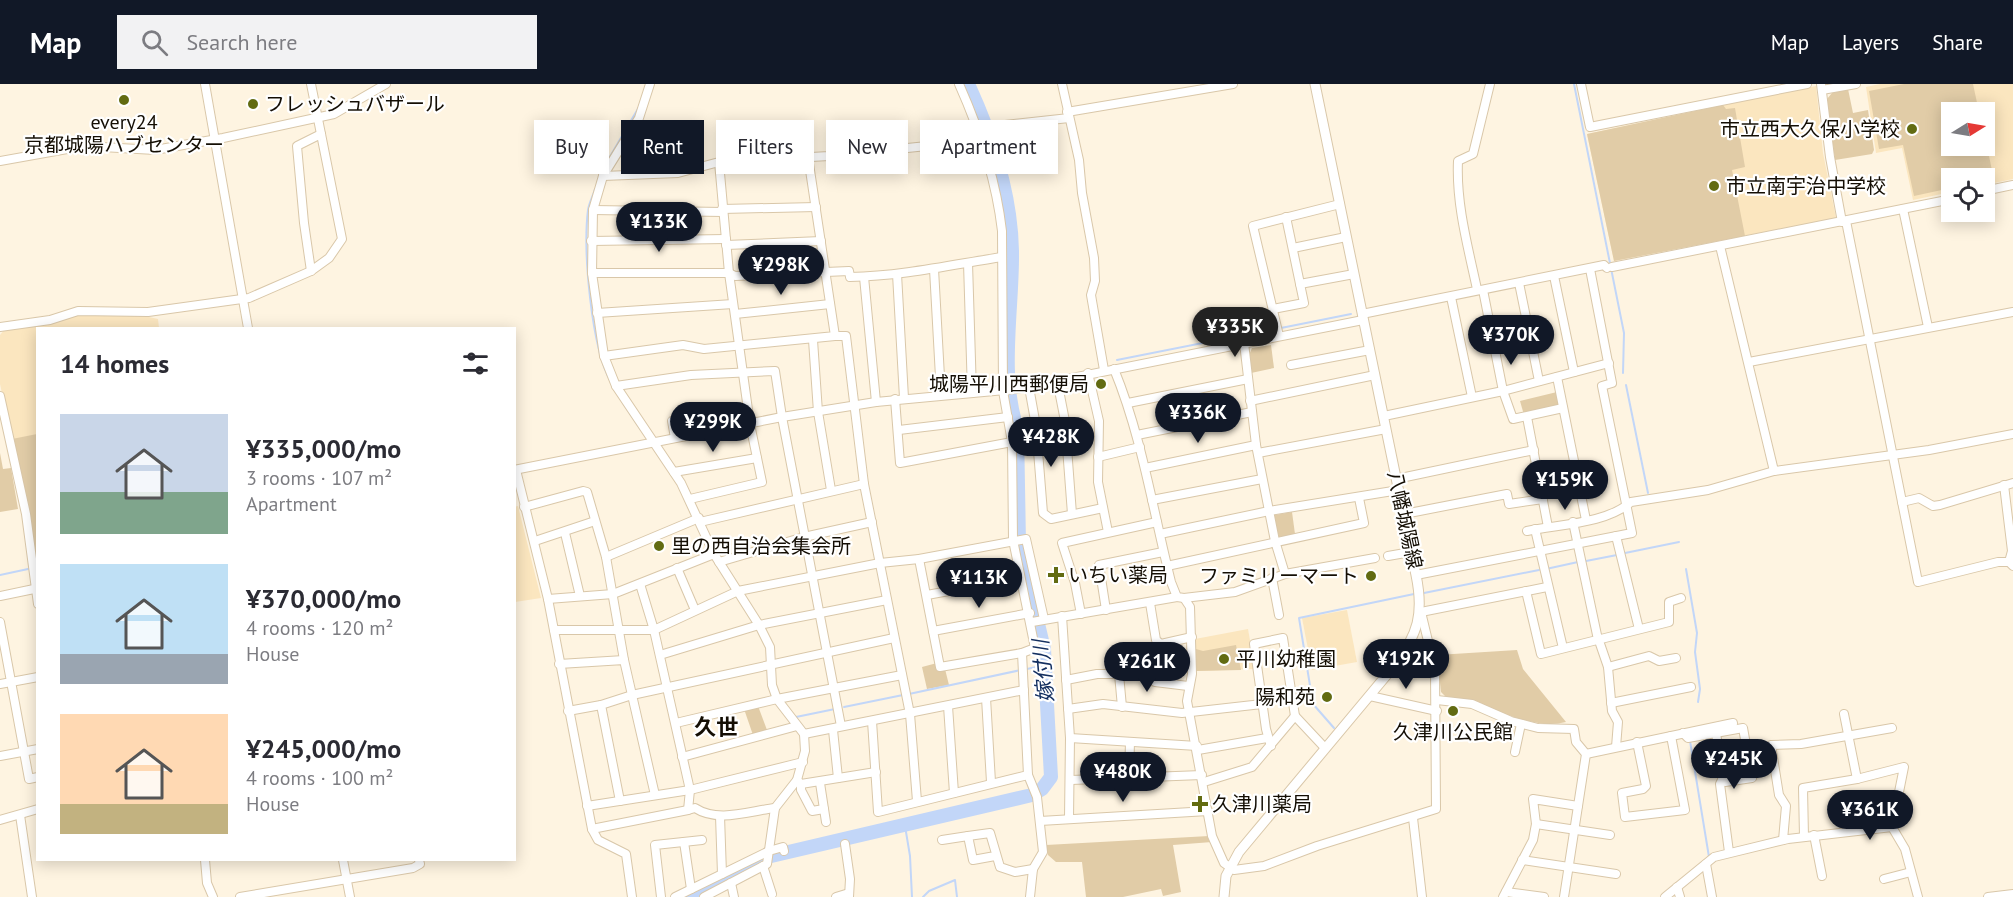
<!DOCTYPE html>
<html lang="en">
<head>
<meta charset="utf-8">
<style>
  :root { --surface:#fff; --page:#f2f2f3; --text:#2b2b33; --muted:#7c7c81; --accent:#111827 }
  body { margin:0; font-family:"PT Sans","Noto Sans JP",sans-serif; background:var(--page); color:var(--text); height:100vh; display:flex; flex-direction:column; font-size:22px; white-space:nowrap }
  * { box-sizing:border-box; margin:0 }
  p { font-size:20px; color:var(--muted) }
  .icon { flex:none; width:33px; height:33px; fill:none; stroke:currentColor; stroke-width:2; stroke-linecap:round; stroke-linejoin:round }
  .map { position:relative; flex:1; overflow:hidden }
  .drawer { position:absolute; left:36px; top:243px; width:480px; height:534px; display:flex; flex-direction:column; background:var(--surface); border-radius:0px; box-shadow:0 3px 15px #0003 }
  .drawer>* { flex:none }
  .banner { position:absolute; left:534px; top:36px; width:570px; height:54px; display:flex; gap:12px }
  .needle { width:39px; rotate:79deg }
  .controls { position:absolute; left:1941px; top:18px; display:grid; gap:12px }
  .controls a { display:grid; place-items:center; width:54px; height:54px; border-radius:0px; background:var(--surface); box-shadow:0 3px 15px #0003; font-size:30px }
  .price { position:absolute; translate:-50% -51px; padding:0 14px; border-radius:21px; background:var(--accent); color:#fff; font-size:20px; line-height:39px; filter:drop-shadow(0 2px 3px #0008) }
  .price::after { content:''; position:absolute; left:50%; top:36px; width:18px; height:14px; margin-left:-9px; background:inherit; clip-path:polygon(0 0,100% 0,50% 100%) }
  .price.selected { background:#222; color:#fff }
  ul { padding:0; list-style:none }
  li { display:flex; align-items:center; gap:18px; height:150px; padding:0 24px }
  li span { display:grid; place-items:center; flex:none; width:168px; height:120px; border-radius:0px; color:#555 }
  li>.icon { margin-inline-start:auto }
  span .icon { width:72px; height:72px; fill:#fffc; stroke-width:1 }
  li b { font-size:26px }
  h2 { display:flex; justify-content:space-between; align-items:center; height:72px; padding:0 24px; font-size:26px }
  .chip { padding:0 21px; border-radius:0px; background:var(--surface); box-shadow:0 3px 15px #0003; font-size:21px; line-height:54px }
  .chip.selected { background:var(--accent); color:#fff }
  header { display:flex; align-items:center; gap:36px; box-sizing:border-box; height:84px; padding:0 30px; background:var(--accent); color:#fff }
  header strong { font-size:28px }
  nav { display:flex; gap:33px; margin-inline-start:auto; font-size:21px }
  .search { width:420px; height:54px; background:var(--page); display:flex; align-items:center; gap:15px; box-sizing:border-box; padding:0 21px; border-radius:0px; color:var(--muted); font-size:22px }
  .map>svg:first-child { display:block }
  .built { fill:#fbe6bf; fill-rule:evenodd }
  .green { fill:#e1cca7 }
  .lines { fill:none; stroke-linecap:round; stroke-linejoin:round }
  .stream { stroke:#c2d6f8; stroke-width:2 }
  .river { stroke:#c2d6f8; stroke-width:14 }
  .minor-casing { stroke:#d9c7a9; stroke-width:10 }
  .major-casing { stroke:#d9c7a9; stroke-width:11 }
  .minor { stroke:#fff; stroke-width:8 }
  .major { stroke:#fff; stroke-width:9 }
  .poi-dot { fill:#626b12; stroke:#fff; stroke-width:2 }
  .labels { text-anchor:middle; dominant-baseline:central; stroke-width:4.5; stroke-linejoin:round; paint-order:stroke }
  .poi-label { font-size:20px; fill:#140e04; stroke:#fff; text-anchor:start }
  .street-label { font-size:20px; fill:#140e04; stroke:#fff }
  .water-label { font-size:21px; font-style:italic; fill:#132f60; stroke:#fff }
  .quarter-label { font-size:22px; font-weight:bold; fill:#140e04; stroke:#fff }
</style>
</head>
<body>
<header>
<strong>Map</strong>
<div class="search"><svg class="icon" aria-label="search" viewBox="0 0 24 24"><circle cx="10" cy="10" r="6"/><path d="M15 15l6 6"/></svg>Search here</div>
<nav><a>Map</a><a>Layers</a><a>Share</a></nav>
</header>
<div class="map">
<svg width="2013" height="813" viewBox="0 0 2013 813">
  <rect width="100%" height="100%" fill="#fef4e1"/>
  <g class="built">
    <path d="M1880,0H2013V95L1985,101L1984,94H1952L1951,108L1913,116L1902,64L1876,69L1866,3ZM1952,28H1984V62H1952Z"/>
    <path d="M1816,2L1823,69L1836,134L1614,177L1587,50Z"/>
    <path d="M131,229L158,235L159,244H38V479L0,300V251L5,245L80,231Z"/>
    <path d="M518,422L541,514L515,518L514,423Z"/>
    <path d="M1347,526L1357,578L1312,586L1302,534Z"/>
    <path d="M1248,545L1255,585L1196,587L1195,555Z"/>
  </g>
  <g class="green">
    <path d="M1904,0H1973L1979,28H1952V62H1984L1985,53L1994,96L1985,98L1984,94H1952L1951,104L1914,112L1903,61L1879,65L1869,7Z"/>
    <path d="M1848,5L1853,29L1868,26L1874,66L1872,70L1835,76L1827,15L1832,9Z"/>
    <path d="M1723,21L1726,25L1735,24L1745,83L1732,86L1745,152L1614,177L1587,50Z"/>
    <path d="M1271,261L1274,284L1251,289L1249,271L1252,264Z"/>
    <path d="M1557,308L1560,320L1558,323L1524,331L1520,317Z"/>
    <path d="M37,350L38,479H34L12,355Z"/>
    <path d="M0,369L3,385L11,384L18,425L0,428Z"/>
    <path d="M1292,428L1295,450L1279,453L1273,434L1275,431Z"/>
    <path d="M1236,561L1241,586L1196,587V565L1203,567Z"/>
    <path d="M1517,566L1523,585L1566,638C1527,648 1486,616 1447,614L1441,608L1437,571Z"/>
    <path d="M937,579L945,585L949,601L927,605L922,583Z"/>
    <path d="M758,622L767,646L753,651L744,625Z"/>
    <path d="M1209,752L1212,758L1173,761L1181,808L1163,812L1161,805L1123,813H1086L1082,778H1056L1048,771L1046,761Z"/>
  </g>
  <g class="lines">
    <g class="stream">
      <path d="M1574,0L1624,249L1623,289"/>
      <path d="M601,88L639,23"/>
      <path d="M595,105C593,112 589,119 588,126C583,166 591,264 611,298"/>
      <path d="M1281,244L1351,230"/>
      <path d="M1117,276L1273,245"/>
      <path d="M1626,301L1648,409"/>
      <path d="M623,319L641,346"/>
      <path d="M1625,469L1679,458"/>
      <path d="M1586,477L1617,471"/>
      <path d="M1546,485L1578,478"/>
      <path d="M1686,485L1697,549L1695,568L1700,605L1698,618"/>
      <path d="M0,491L28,485"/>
      <path d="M1424,509L1539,486"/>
      <path d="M1027,585L1045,581"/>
      <path d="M909,610L1021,586"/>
      <path d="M844,623L903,611"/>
      <path d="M796,633L835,625"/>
      <path d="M1334,644L1313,620L1299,534L1414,510"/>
      <path d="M1690,657L1709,773"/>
      <path d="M905,742L910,772L912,813"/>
      <path d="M923,813L929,807L955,796L957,813"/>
    </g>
    <path class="river" d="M691,813L767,773L1032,711L1042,705L1051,693L1044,565L1019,459L1017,344C999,291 1013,222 1012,167C1011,109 992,52 968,0"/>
    <defs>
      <g id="minor">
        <path d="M205,0L248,244"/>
        <path d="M650,0L639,34L603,92L593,126L592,189L604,272L616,302L681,399L714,470L759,541L770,563L772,601L777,615L804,650L805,667L797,696L775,724L767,780L704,813"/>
        <path d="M959,0C980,47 996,95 1002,147L1003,307L1012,358L1013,456L1035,564L1022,569L1028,691L1037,713L1043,768L1033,785L1030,813"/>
        <path d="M1062,0L1079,76L1082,109L1094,174L1095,197L1091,211L1104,286"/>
        <path d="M1581,0L1590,43L1807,0"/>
        <path d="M1821,0L1830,73L1842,138"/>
        <path d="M1822,6L1856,0"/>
        <path d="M1067,28L1233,0"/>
        <path d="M0,77L84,62L155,66L223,54L334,30L386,0"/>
        <path d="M603,92L678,89L719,78L829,72L927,62L996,42L1069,34"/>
        <path d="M1984,107L2013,101"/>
        <path d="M722,125L816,123"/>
        <path d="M1903,125L1928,243"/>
        <path d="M593,126L723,128"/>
        <path d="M1846,137L1918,498L1998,478H2009L2013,482"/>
        <path d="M591,157L726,155"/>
        <path d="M726,161L821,157"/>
        <path d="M1720,162L1774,387"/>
        <path d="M1293,164L1346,153"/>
        <path d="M968,179L972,309"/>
        <path d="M1612,183L1952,115"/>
        <path d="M934,185L941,311"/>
        <path d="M311,187L304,139L297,62L321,50"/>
        <path d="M592,189H729L735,192L849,187L850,193C901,192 951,181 1002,173"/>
        <path d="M897,190L904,314"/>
        <path d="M1554,192L1574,288"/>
        <path d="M864,193L876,318"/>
        <path d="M1519,199L1539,297"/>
        <path d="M1300,200L1354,190"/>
        <path d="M1477,205C1468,163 1456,120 1458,77L1473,70L1490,0"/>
        <path d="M1483,206L1503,307L1513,335L1563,324"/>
        <path d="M1451,213L1472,313"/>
        <path d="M1273,225L1304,219L1286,133"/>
        <path d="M597,229L733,220"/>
        <path d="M735,230L830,220"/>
        <path d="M1362,230L1604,181L1607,184"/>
        <path d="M0,243L50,236L78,227L148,228L249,214L311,187L329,174L342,155L311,0"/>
        <path d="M835,252H846L864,400L910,630L917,717"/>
        <path d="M1279,252L1253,142L1340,120"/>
        <path d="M813,256L818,328L831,406"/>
        <path d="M604,272L683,261L704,265L835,252L808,73"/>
        <path d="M1749,278L2013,228"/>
        <path d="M1291,281L1370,266"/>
        <path d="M1114,285C1142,353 1153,427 1171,498L1177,513L1184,514L1190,523L1192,590L1187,617L1212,752L1224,779L1234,786L1264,782L1317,762L1436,725L1435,586L1421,528L1547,503"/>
        <path d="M1088,289L1099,337L1098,398L1108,448"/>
        <path d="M1557,293L1586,436"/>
        <path d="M1057,296L1065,337L1072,430"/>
        <path d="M616,302L691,291L775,287L782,333L841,642"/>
        <path d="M1029,303L1036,342L1043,429L1051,435L1103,424"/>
        <path d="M0,312L26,430L38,520"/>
        <path d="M895,315L900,379L1012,358"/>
        <path d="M1250,317L1375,291"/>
        <path d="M1128,319L1248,295"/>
        <path d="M704,326L708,348"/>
        <path d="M1384,332L1503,307L1609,279"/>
        <path d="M1527,333L1548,443"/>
        <path d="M672,337L675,354"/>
        <path d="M899,346L1008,333"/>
        <path d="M1137,351L1252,328"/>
        <path d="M1258,369L1386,345"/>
        <path d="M1098,373L1140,363"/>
        <path d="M1145,384L1256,361"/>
        <path d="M514,386L782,333L876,318L1016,305L1363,236"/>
        <path d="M516,386L548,515L592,745L598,756L626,770L632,813"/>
        <path d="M674,388L757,374"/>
        <path d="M1396,395L1534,366"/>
        <path d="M2004,401L2012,467L2009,478"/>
        <path d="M690,415L762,398L750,340L729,189L719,78"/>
        <path d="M1152,416L1262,395"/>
        <path d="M1902,418L1919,414L1933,422L1940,421L2013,399"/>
        <path d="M524,423L583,407L587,408L606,473L624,576"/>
        <path d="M1404,430L1507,410L1509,420L1543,415"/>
        <path d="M700,438L864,400"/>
        <path d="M1573,438L1597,551L1608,583L1612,627L1618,638L1616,663"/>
        <path d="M1535,445L1563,564"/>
        <path d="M1527,447C1561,440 1605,440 1631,418L1708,406L1774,387L1929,366L2013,350"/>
        <path d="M565,449L580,512"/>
        <path d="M1160,450L1269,427L1399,406"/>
        <path d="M1616,452L1639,545"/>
        <path d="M535,457L595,437"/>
        <path d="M1388,472L1411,468"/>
        <path d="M606,473L699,434"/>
        <path d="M919,475L940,583L1022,569"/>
        <path d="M719,478L804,453L872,438"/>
        <path d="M1167,482L1364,439L1359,414"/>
        <path d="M677,484L695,526"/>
        <path d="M1285,490L1375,474"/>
        <path d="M1416,491L1632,449L1602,302L1612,299L1590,185"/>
        <path d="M1272,494L1279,531"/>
        <path d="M640,500L654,546L738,507L880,479L919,475L1026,455L1044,535"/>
        <path d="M1526,507L1541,570L1669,538V518L1681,514"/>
        <path d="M927,511L1020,494"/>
        <path d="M0,512L34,505"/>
        <path d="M1184,514L1235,508L1285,490L1275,457L1256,361L1244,259"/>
        <path d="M548,515L613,510L714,470"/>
        <path d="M1150,519L1156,556L1161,560L1192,553"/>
        <path d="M1106,526L1099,481L1163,468"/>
        <path d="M1081,530L1075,499L1062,459L1157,438"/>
        <path d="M1062,532L1070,654L1069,734"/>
        <path d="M0,538L29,695L38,693"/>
        <path d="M1032,538L1177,513"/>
        <path d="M554,546H654L690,706L688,726L695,724C718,739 749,727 775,724"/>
        <path d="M933,547L1030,529"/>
        <path d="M660,571L759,541L887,516"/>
        <path d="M559,580L624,576L632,611L601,621L620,717"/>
        <path d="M1608,583L1649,572L1659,577L1676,574"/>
        <path d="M1066,596L1097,590H1119"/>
        <path d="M0,600L38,593"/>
        <path d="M1370,612L1437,627"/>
        <path d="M986,614L991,698"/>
        <path d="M1437,616L1472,620L1511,637L1538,644L1574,645L1576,658L1586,670L1564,813"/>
        <path d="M1611,619L1691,603"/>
        <path d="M948,622L954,709"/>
        <path d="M1122,623L1119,590L1154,586L1155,598L1188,602"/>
        <path d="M1068,625L1103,620L1182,629L1262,620"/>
        <path d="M568,627L601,621"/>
        <path d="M1844,630L1857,695"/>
        <path d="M872,637L878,728L1028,691"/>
        <path d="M676,639L777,615L902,591"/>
        <path d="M833,646L838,694"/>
        <path d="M1683,649L1688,654L1743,644L1752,694L1725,698L1722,696"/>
        <path d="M804,650L1024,606"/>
        <path d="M1716,650L1724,692L1720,700L1729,768"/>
        <path d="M1070,654L1197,662"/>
        <path d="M1637,658L1646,702L1643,705L1622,709L1625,733L1685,726L1671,652"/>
        <path d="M1271,662L1266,645L1254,560L1283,554L1295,632"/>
        <path d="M1198,666L1267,654"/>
        <path d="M1515,668L1521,640"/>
        <path d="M1586,670L1733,639"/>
        <path d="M0,672L38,665"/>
        <path d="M682,673L797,642"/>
        <path d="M1129,693L1130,658"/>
        <path d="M797,696L801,700L876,688"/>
        <path d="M1071,696L1202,691"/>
        <path d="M1204,698L1252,683L1295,632L1325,664"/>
        <path d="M820,699L826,738"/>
        <path d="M801,700V706L812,727L824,725"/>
        <path d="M655,711L632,611L894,554"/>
        <path d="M587,722L690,706L803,678"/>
        <path d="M20,731L32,813"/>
        <path d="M720,732L722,790"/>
        <path d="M1413,734L1422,813"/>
        <path d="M0,736L38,725"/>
        <path d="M1040,737L1208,727"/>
        <path d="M1536,740L1610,751"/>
        <path d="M592,745L688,726"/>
        <path d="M1814,751L1822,792"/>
        <path d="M1804,753L1803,704L1857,695L1904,683L1892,743L1905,765L1918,813"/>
        <path d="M942,756L968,752"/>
        <path d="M1783,756L1786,722L1779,711L1771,661L1801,660L1892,644"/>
        <path d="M684,758L691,805"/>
        <path d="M845,760L850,795L849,813"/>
        <path d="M995,772L973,776L968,752L990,749L1000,783L1015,788L1033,785"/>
        <path d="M205,776L207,799L213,813"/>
        <path d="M343,776L350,813"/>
        <path d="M1522,776L1616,790"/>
        <path d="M1706,780L1712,813"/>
        <path d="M763,782L772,810"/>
        <path d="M1884,795L1911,788"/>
        <path d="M731,799L734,813"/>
        <path d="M1677,803L1680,813"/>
        <path d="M1506,808L1544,813"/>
        <path d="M240,813L413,784L420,780L419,776"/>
        <path d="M661,813L655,761L702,756"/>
        <path d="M675,813L769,767L783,763L784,767"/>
        <path d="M836,813L849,809"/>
        <path d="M1503,813L1533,756L1536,740L1533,715L1578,722"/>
        <path d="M1665,813L1714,773L1788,755L1892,743"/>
        <path d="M1988,813L2013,810"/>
      </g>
      <path id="major" d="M1224,813L1226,792L1239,768L1395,581C1418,550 1424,530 1416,491L1315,0"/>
    </defs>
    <use href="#minor" class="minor-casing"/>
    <use href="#major" class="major-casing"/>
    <use href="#minor" class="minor"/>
    <use href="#major" class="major"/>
  </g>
  <g class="poi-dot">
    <circle cx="124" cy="16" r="6"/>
    <circle cx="253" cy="20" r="6"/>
    <circle cx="1912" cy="45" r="6"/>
    <circle cx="1714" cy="102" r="6"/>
    <circle cx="1101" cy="300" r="6"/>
    <circle cx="659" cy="462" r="6"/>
    <path d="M1053 482h6v6h6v6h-6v6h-6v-6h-6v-6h6z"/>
    <circle cx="1371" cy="492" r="6"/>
    <circle cx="1224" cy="575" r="6"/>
    <circle cx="1327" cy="613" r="6"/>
    <circle cx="1453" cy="627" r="6"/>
    <path d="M1197 711h6v6h6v6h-6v6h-6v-6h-6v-6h6z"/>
  </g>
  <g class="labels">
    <g class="poi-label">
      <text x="265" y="20">フレッシュバザール</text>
      <text x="124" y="38" text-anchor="middle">every24<tspan x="124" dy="23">京都城陽ハブセンター</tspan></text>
      <text x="1900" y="45" text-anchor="end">市立西大久保小学校</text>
      <text x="1726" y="102">市立南宇治中学校</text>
      <text x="1089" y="300" text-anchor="end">城陽平川西郵便局</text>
      <text x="671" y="462">里の西自治会集会所</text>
      <text x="1068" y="491">いちい薬局</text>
      <text x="1359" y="492" text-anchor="end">ファミリーマート</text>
      <text x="1236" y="575">平川幼稚園</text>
      <text x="1315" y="613" text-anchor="end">陽和苑</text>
      <text x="1453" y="648" text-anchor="middle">久津川公民館</text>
      <text x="1212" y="720">久津川薬局</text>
    </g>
    <g class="street-label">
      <text transform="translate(1405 436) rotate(78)">八幡城陽線</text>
    </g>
    <g class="water-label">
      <text transform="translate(1043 587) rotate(-95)">嫁付川</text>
    </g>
    <g class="quarter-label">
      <text x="716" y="643">久世</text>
    </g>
  </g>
</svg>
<div class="controls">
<a><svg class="needle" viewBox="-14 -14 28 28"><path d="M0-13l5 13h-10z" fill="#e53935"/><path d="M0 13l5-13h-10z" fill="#7c7c81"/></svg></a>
<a><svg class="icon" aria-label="locate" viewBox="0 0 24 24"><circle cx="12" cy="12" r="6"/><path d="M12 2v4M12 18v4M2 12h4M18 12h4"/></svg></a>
</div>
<b class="price" style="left:659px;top:169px">¥133K</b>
<b class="price" style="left:781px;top:212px">¥298K</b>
<b class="price selected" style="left:1235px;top:274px">¥335K</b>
<b class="price" style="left:1511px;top:282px">¥370K</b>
<b class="price" style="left:1198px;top:360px">¥336K</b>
<b class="price" style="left:713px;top:369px">¥299K</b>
<b class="price" style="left:1051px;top:384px">¥428K</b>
<b class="price" style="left:1565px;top:427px">¥159K</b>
<b class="price" style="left:979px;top:525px">¥113K</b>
<b class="price" style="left:1406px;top:606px">¥192K</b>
<b class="price" style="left:1147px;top:609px">¥261K</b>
<b class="price" style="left:1734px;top:706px">¥245K</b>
<b class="price" style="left:1123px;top:719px">¥480K</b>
<b class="price" style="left:1870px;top:757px">¥361K</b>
<div class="banner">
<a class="chip">Buy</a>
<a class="chip selected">Rent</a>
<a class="chip">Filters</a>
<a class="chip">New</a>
<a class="chip">Apartment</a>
</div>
<section class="drawer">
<h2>14 homes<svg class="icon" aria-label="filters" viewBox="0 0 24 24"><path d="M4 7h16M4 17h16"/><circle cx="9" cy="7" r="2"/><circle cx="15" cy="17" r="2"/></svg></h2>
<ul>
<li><span style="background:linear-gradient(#c9d6e8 65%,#7fa58c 0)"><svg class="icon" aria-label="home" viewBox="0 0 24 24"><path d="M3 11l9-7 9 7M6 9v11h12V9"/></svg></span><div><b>¥335,000/mo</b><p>3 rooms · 107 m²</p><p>Apartment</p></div></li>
<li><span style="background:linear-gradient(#bfe0f5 75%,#9aa5b1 0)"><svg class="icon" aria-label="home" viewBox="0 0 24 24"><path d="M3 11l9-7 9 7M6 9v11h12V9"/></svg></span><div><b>¥370,000/mo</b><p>4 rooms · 120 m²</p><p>House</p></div></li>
<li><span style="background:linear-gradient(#ffd9b3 75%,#c2b280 0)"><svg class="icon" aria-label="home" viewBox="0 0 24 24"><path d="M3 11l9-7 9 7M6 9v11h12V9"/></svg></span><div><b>¥245,000/mo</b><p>4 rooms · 100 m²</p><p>House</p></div></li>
</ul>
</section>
</div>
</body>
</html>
